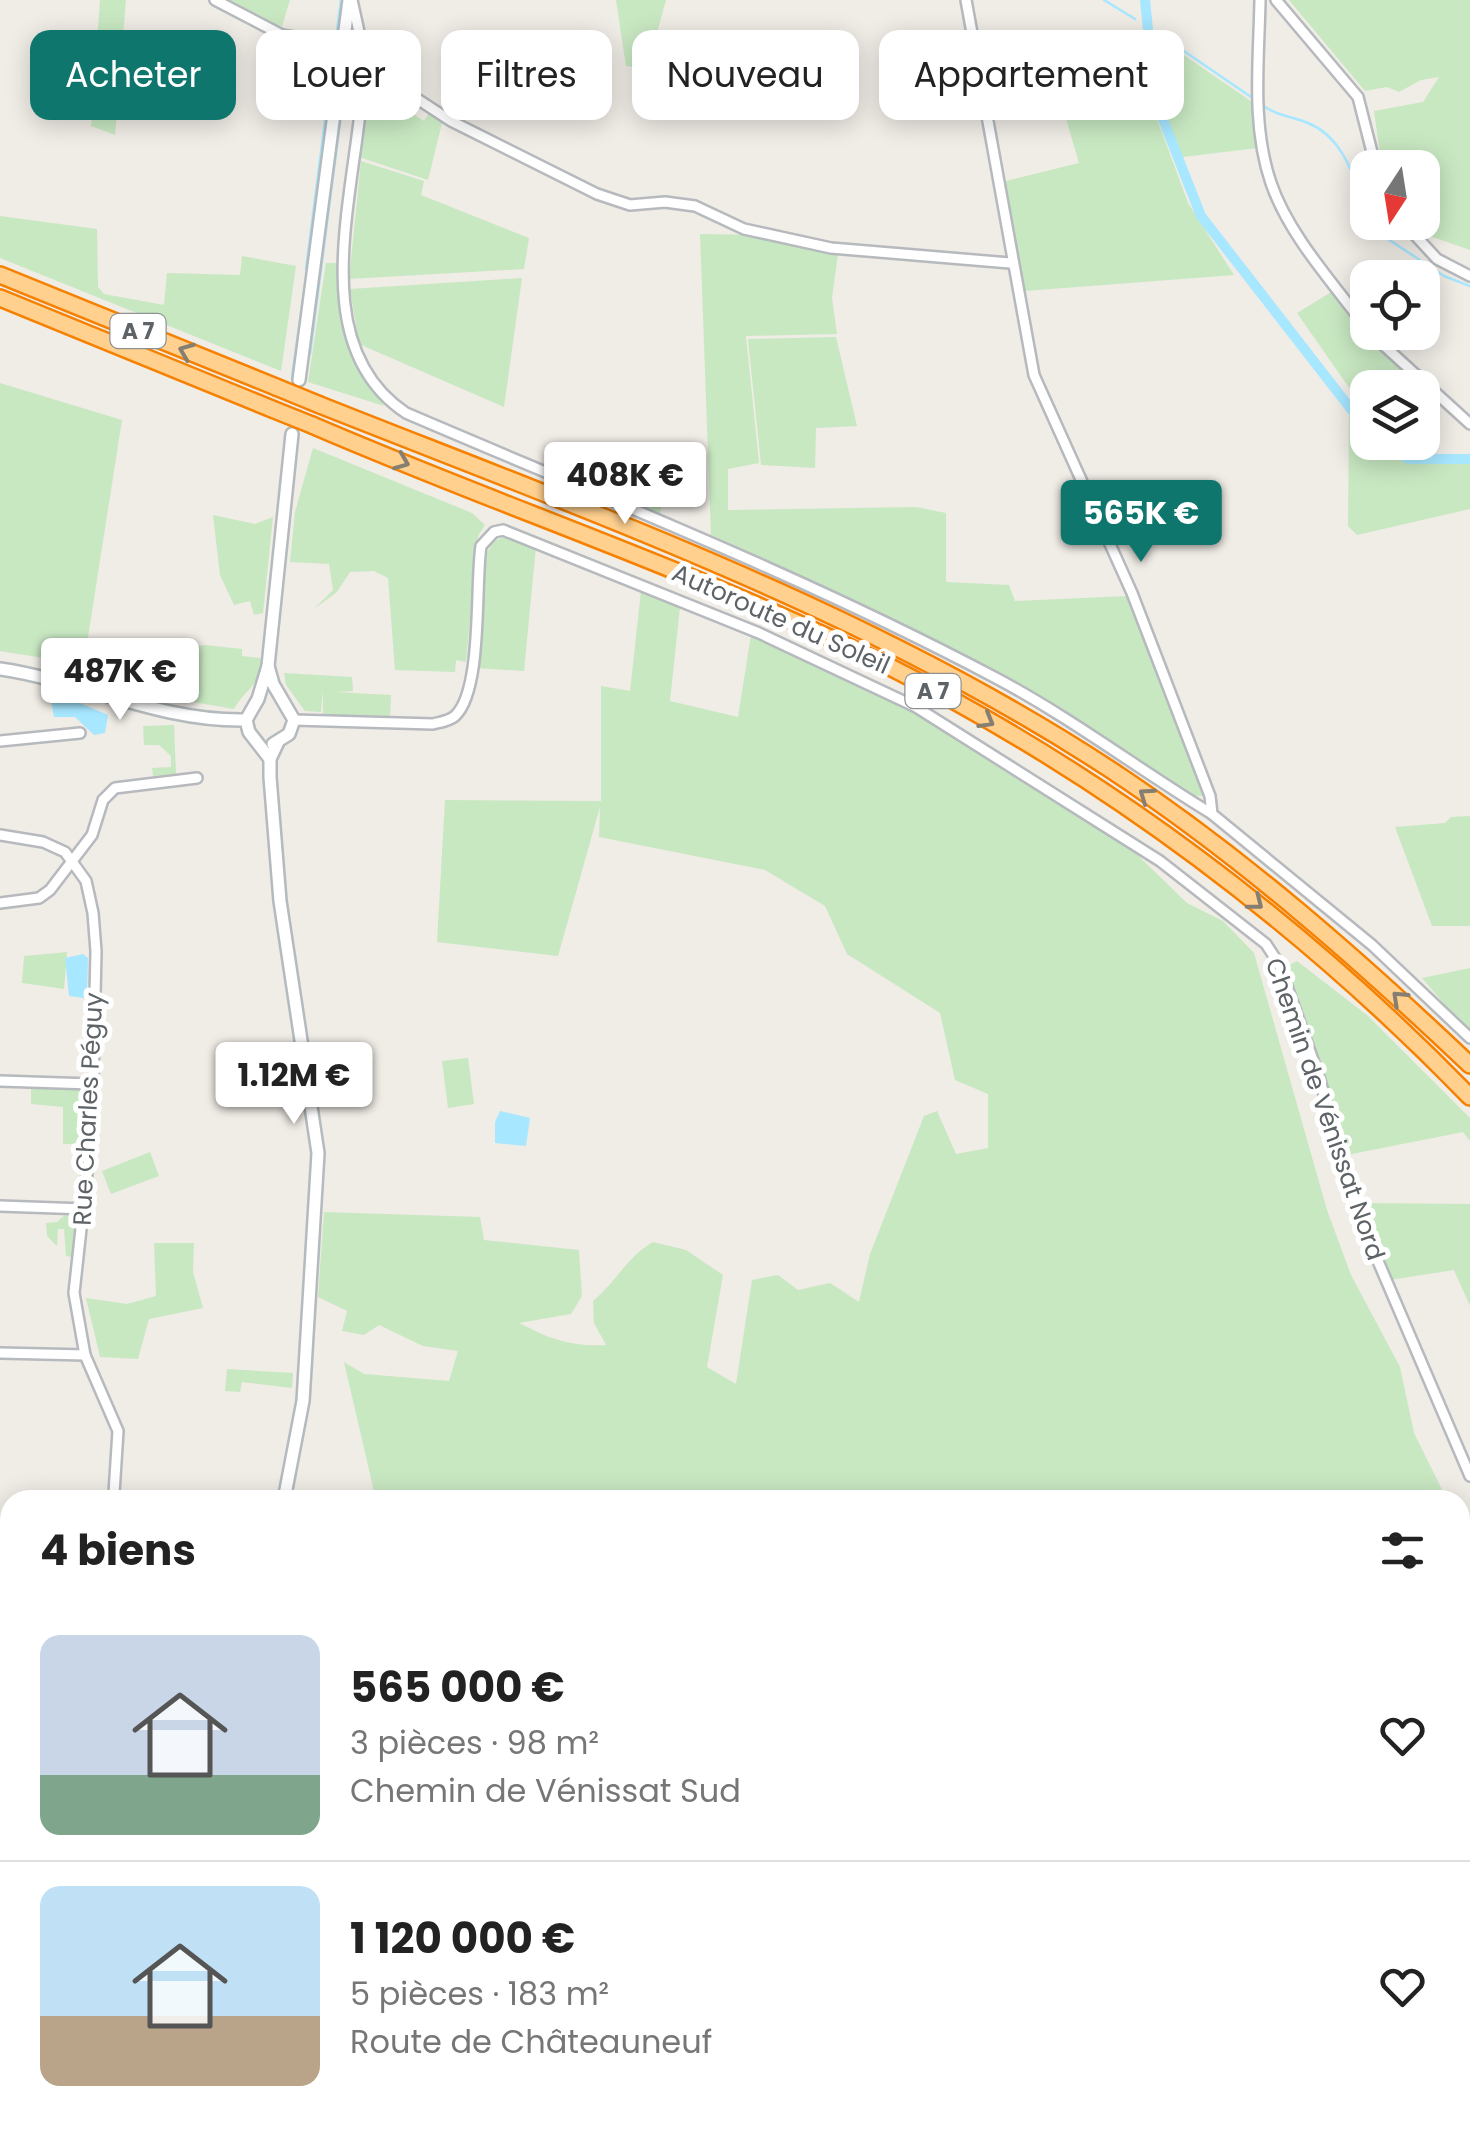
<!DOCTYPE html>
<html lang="fr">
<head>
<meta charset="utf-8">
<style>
  :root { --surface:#fff; --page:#f6f6f6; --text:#222; --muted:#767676; --line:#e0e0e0; --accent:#0f766e }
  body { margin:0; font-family:Poppins,sans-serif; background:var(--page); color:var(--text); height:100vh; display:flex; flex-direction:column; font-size:38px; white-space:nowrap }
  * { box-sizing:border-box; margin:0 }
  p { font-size:32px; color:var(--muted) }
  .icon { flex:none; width:55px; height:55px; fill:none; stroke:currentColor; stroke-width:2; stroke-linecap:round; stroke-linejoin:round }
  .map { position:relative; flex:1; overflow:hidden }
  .sheet { position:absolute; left:0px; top:1490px; width:1470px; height:642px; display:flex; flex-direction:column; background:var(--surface); border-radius:30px 30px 0 0; box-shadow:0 5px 25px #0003 }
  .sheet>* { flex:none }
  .banner { position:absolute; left:30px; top:30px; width:1410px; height:90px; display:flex; gap:20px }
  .needle { width:65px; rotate:192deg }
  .tools { position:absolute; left:1350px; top:150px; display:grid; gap:20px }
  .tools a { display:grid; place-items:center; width:90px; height:90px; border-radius:20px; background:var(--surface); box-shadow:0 5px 25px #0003; font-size:50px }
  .price { position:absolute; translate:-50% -85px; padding:0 22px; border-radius:10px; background:#fff; color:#222; font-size:32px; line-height:65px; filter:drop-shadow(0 2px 5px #0008) }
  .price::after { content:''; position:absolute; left:50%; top:60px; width:30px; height:22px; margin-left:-15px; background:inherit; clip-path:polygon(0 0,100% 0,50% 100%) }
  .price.current { background:var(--accent); color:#fff }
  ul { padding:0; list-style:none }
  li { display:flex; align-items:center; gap:30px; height:250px; padding:0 40px }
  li+li { border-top:2px solid var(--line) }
  li span { display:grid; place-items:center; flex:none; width:280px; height:200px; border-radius:20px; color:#555 }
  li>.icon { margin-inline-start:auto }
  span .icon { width:120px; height:120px; fill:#fffc; stroke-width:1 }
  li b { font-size:42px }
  h2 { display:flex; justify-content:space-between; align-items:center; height:120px; padding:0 40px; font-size:42px }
  .chip { padding:0 35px; border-radius:20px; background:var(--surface); box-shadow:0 5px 25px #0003; font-size:35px; line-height:90px }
  .chip.current { background:var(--accent); color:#fff }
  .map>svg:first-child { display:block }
  .green { fill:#c8e8c2 }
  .water { fill:#a7e7ff }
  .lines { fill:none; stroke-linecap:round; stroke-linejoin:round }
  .stream { stroke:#a7e7ff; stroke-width:2.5 }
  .canal { stroke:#a7e7ff; stroke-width:10 }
  .street-casing { stroke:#b6b9bd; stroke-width:14 }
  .secondary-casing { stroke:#b4babd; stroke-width:16 }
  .highway-casing { stroke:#f68100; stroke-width:20 }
  .street { stroke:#fff; stroke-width:9 }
  .secondary { stroke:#fff; stroke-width:11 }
  .highway { stroke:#ffd08e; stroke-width:15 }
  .highway-bridge-casing { stroke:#f68100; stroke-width:20; stroke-linecap:butt }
  .highway-bridge { stroke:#ffd08e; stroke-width:15 }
  .oneway { stroke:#867e70 }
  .labels { text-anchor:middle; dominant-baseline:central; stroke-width:10; stroke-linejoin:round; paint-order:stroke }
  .shield { fill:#fff; stroke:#8e9294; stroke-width:2.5 }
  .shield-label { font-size:22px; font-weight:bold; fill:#5d6366 }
  .street-label { font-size:25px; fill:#5d6366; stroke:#fff }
</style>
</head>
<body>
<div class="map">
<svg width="1470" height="2131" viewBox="0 0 1470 2131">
  <rect width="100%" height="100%" fill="#f0ece6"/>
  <g class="green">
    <path d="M100,0H126L115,135L91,126Z"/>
    <path d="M225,0H290L282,26L250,16Z"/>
    <path d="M616,0H666L647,69L626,66Z"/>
    <path d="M1289,0H1470V250L1418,232L1410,223L1422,222V168L1382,167L1374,111L1423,102L1439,77L1421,80L1399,92L1387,87L1365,91Z"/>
    <path d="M1152,33L1255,104L1258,148L1183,157L1157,98Z"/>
    <path d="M1143,81L1188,203L1234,275L1025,291L1002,182L1079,163L1058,91Z"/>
    <path d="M368,84L424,121L429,113L442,123L428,180L356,156Z"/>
    <path d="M361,161L424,181L421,195L529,238L524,269L349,279Z"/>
    <path d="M0,216L97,229L98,287L104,294L164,305L167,273L240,275L242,256L296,266L281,371L0,258Z"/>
    <path d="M700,234L763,235L838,254L832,298L837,334L746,336L759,463L728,469V510L916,507L946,513V582L1009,585L1015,601L1127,596L1208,796H1188C1034,688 882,612 711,535Z"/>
    <path d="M326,263H340L346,343L384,406L308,382Z"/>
    <path d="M522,278L504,407L359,344L350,289Z"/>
    <path d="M1333,291L1368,338L1406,375L1380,387L1368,388L1367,394L1357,399L1297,313Z"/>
    <path d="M836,337L857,426L816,428L815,468L761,465L748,339Z"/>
    <path d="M0,383L122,420L86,650L94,661L205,645L242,649V656L260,658C264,683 245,689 234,709L146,694L102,683L50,659L0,651Z"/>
    <path d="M1349,414C1392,471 1400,464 1470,463V509L1357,535L1348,526Z"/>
    <path d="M313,448L472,513L485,525L478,536L466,662L456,660L455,672L395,670L388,578L374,571L350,572L337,592L314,609L333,590L329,564L290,562L295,512Z"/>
    <path d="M624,462L663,478L660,516L615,498Z"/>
    <path d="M213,515L255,524L273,517L263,613L254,615L250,601L234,605L220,575Z"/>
    <path d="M504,536L536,546L524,671L475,668L487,553L492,543Z"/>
    <path d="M641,591L680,607L670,701L738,717L751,635L914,711L1037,783L1121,839L1187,903L1223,921L1254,953L1327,1210L1351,1275L1400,1367L1414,1433L1447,1500H376L344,1362L364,1374L449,1381L458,1351L423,1346L379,1325L364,1335L342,1331L347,1311L318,1297L324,1212L480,1217L484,1240L579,1250L582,1296L571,1314L519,1323C550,1339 571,1347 606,1345L594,1323L593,1301C616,1282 627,1257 653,1242L686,1250L723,1275L707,1367L736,1384L752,1280L778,1275L798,1290L830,1283L859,1302L870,1254L924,1116L937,1111L956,1154L988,1148V1094L955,1080L940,1013L847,954L825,906L765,870L599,837L600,807L558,956L437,942L445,800L601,801V686L630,691Z"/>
    <path d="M284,673L352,677L353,691L336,692L391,695L390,716L323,715V690L321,712L305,711L286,685Z"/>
    <path d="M174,725L176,774L153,776L152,768L171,767V756L159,745H144L143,726Z"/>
    <path d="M1470,816V926H1432L1395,827L1445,823L1451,817Z"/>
    <path d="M67,952L64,989L22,983L24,956Z"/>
    <path d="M1297,961L1368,1016L1470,1118V1141L1463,1132L1347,1155L1335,1105L1284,968Z"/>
    <path d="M1470,968V1034L1422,978Z"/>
    <path d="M468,1058L474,1104L448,1108L442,1061Z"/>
    <path d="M31,1088L85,1090L84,1144H63V1107L31,1104Z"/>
    <path d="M150,1152L159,1176L111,1194L102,1171Z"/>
    <path d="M1360,1203L1470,1204V1306L1454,1270L1390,1280Z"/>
    <path d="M65,1215L76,1220L72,1257L66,1256L64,1229H58L57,1246L47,1236L46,1223L57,1222Z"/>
    <path d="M154,1243H194L193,1272L203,1308L149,1319L138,1359L100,1357L86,1298L127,1304L156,1296Z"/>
    <path d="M227,1369L293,1373L292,1388L242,1382L240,1392L225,1391Z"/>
    <path d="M1460,1526L1470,1548V1820L1460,1817Z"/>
    <path d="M1460,2060L1470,2064V2131H1242V2122H1460Z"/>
    <path d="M667,2123H789L785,2131H666Z"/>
    <path d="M963,2123L1097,2124L1093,2131H981Z"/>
  </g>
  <g class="water">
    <path d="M61,695L108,715L105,733L94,735L75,717H54L50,696Z"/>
    <path d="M83,954L88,958L87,994L84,998L69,996L65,958Z"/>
    <path d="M500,1111L530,1118L526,1146L495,1143V1122Z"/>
    <path d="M536,2123V2122L667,2123L666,2131H535Z"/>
  </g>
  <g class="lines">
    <g class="stream">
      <path d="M1104,0L1135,19"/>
      <path d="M1156,32L1254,99"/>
      <path d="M336,38L341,0"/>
      <path d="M1262,105C1277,116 1291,116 1308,123C1343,137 1353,176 1367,208"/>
      <path d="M1373,224L1379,233L1444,276L1470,286"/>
      <path d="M306,269L334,50"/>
      <path d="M310,354L352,30"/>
      <path d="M292,377L304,292"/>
    </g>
    <g class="canal">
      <path d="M1145,0L1155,99L1201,216L1368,431"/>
      <path d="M1376,442L1409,459H1470"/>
      <path d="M1141,2122L1152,2131"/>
    </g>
    <defs>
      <g id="street">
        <path d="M215,0L282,35L342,45"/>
        <path d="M352,0L363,50L373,70L451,121L597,194L630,205L665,202L695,206L744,229L831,248L1010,263"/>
        <path d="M966,0L1034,375L1132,593L1210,796L1212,814L1372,945L1470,1038"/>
        <path d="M1260,0C1259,60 1251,125 1271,183C1289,236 1335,285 1368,330"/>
        <path d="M1276,0L1358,97L1376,168"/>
        <path d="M363,50C369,161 292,337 406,413C604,498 803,576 994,677C1070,717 1138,769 1212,814"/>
        <path d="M1403,222L1437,259L1470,276"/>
        <path d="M1369,332L1470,424"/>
        <path d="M294,720L433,724C441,722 449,721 455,716C483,690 475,584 481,546L494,532L503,530L759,633L916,707L1160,861L1266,944L1279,964L1319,1077L1360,1219L1470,1476"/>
        <path d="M0,741L80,733"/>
        <path d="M0,835L43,842L65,852L86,881L93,913L96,951L92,1128L74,1293L85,1355L0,1353"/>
        <path d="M0,903L39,898L50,890L92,835L103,800L115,788L197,778"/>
        <path d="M0,1081L92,1084"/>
        <path d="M0,1206L85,1209"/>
        <path d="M85,1355L118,1431L114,1493"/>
        <path d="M0,1600L10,1601"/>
        <path d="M0,1744L10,1743"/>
        <path d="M1460,1819L1470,1821"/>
        <path d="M0,2025L10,2027"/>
        <path d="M0,2064L10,2063"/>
        <path d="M201,2122L202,2131"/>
        <path d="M246,2122L247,2131"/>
        <path d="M382,2122L385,2131"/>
        <path d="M38,2131L39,2122"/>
        <path d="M1236,2131V2122"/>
      </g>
      <g id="secondary">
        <path d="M299,380L349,0"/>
        <path d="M268,666L273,684L294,720L289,734L273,744"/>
        <path d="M0,669C83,681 159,722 246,720"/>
        <path d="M278,742L270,759V777L280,901L318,1153L303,1401L284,1500"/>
        <path d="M270,759L249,732L246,720L258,699L268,666L292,434"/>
        <path d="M104,2131V2122"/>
      </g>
      <g id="highway">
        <path d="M0,275L276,387"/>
        <path d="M0,298L272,409"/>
        <path d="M320,405C587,511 866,610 1108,768C1240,855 1356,957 1470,1065"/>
        <path d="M312,425C504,508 703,573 890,667C1106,776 1302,924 1470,1097"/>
      </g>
    </defs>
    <use href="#street" class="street-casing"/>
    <use href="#secondary" class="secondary-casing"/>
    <use href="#highway" class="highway-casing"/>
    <use href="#street" class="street"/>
    <use href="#secondary" class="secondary"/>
    <use href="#highway" class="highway"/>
    <defs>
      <g id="highway-bridge">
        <path d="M276,387L320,405"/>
        <path d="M272,409L312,425"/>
      </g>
    </defs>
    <use href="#highway-bridge" class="highway-bridge-casing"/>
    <use href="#highway-bridge" class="highway-bridge"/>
  </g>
  <defs><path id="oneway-chevron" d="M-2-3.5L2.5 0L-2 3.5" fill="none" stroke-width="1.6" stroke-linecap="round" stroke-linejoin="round" transform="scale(2.5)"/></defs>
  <g class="oneway">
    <use href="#oneway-chevron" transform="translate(186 351) rotate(-158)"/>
    <use href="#oneway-chevron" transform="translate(402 462) rotate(22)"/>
    <use href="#oneway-chevron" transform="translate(987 721) rotate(30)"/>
    <use href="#oneway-chevron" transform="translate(1146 795) rotate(-145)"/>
    <use href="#oneway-chevron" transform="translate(1256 903) rotate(38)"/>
    <use href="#oneway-chevron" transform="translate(1399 998) rotate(-137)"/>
  </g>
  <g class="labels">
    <g class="shield">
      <rect x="110.5" y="314" width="55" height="34" rx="8"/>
      <rect x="905.5" y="674" width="55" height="34" rx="8"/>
    </g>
    <g class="shield-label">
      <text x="138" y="331">A 7</text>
      <text x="933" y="691">A 7</text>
    </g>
    <g class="street-label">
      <text transform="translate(781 619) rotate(24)">Autoroute du Soleil</text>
      <text transform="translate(88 1109) rotate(-87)">Rue Charles Péguy</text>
      <text transform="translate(1325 1109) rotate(71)">Chemin de Vénissat Nord</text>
    </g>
  </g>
</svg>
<div class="tools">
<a><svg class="needle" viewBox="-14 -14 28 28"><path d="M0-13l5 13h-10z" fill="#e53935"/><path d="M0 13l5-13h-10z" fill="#767676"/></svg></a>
<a><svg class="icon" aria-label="locate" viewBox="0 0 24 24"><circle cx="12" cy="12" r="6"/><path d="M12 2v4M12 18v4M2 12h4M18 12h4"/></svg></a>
<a><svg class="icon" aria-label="layers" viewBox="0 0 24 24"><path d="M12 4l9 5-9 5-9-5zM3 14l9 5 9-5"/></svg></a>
</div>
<b class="price" style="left:625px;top:527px">408K €</b>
<b class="price current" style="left:1141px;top:565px">565K €</b>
<b class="price" style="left:120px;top:723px">487K €</b>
<b class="price" style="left:294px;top:1127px">1.12M €</b>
<div class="banner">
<a class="chip current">Acheter</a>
<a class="chip">Louer</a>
<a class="chip">Filtres</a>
<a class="chip">Nouveau</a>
<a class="chip">Appartement</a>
</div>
<section class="sheet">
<h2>4 biens<svg class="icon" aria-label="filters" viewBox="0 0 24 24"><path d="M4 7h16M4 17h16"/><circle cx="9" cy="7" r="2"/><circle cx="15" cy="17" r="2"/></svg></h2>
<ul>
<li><span style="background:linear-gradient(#c9d6e8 70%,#7fa58c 0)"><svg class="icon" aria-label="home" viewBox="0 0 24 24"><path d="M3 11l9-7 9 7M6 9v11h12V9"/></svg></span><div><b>565 000 €</b><p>3 pièces · 98 m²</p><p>Chemin de Vénissat Sud</p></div><svg class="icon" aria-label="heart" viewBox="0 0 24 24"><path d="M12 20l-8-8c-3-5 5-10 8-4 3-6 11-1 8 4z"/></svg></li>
<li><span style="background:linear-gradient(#bfe0f5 65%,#b9a48a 0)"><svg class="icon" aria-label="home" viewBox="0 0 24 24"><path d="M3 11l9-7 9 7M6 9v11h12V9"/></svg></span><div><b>1 120 000 €</b><p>5 pièces · 183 m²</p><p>Route de Châteauneuf</p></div><svg class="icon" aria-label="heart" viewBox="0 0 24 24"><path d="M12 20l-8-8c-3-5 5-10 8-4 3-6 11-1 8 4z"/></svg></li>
</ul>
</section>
</div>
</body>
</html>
